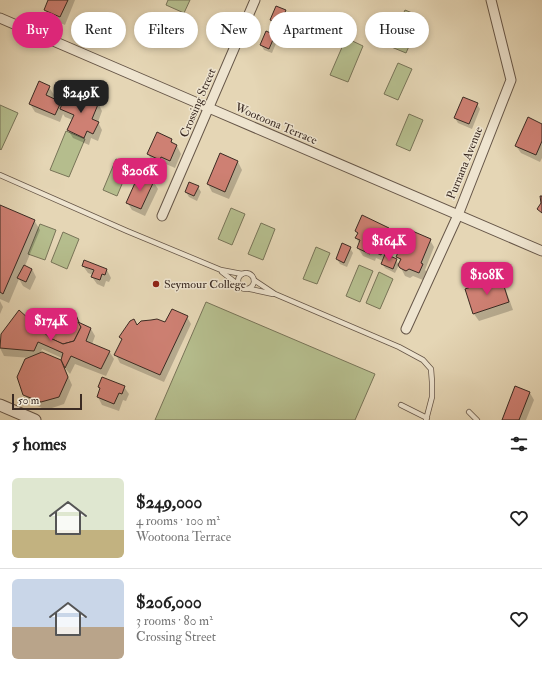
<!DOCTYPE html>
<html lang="en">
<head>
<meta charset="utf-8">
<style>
  :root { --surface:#fff; --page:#f6f6f6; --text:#222; --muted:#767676; --line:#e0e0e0; --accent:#db2777 }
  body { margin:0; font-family:"IM FELL Double Pica",serif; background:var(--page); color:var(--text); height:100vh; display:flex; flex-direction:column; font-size:15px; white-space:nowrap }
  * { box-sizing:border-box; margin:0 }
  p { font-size:13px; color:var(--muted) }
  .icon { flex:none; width:22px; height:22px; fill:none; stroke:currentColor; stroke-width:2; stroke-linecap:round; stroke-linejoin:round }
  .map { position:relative; height:420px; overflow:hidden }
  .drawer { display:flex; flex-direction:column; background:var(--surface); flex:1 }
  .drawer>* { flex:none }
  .hud { position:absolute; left:12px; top:12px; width:518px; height:36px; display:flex; gap:8px }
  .scale { position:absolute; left:12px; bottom:10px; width:70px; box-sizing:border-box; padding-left:4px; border:2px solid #3b2b23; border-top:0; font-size:11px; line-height:14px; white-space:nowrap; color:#3b2b23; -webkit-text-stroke:3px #eee4cf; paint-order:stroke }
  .price { position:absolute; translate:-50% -34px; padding:0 9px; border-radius:8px; background:var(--accent); color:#fff; font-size:13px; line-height:26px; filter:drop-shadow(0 1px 2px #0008) }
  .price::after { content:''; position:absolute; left:50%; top:24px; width:12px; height:9px; margin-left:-6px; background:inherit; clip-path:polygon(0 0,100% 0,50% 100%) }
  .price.selected { background:#222; color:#fff }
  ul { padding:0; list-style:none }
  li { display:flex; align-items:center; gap:12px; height:100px; padding:0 12px }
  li+li { border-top:1px solid var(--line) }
  li span { display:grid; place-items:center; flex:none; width:112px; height:80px; border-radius:6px; color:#555 }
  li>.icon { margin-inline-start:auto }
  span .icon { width:48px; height:48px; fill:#fffc; stroke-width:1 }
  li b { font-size:17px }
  h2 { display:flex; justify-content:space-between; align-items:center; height:48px; padding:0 12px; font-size:17px }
  .pill { padding:0 14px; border-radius:18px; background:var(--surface); box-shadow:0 2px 6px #0003; font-size:14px; line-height:36px }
  .pill.selected { background:var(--accent); color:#fff }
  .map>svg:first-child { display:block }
  .green { fill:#b5bd8d; stroke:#787458 }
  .shadow { fill:#0003; fill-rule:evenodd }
  .building { fill:#ce8073; stroke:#3b2b23 }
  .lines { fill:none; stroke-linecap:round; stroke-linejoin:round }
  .service-casing { stroke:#665648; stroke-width:6 }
  .minor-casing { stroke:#665648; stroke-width:11 }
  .tertiary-casing { stroke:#665648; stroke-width:13 }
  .service { stroke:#eee4cf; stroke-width:4.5 }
  .minor { stroke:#eee4cf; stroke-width:9 }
  .tertiary { stroke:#eee4cf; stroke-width:11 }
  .poi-dot { fill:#8f2418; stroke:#eee4cf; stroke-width:1.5 }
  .labels { text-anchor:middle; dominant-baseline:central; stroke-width:3; stroke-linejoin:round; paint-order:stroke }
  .street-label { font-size:12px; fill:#3b2b23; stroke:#eee4cf }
  .poi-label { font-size:12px; fill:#3b2b23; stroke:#eee4cf; text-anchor:start }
</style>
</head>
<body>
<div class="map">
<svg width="542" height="420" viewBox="0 0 542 420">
  <rect width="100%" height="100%" fill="#e5d6b5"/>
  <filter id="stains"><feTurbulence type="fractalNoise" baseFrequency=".005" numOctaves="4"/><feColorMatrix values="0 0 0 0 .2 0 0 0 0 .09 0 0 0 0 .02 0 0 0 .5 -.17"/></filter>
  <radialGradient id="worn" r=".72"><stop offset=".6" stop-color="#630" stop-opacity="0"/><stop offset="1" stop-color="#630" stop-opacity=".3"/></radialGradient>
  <g class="green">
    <path d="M168,0H190L184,13L166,5Z"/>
    <path d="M405,10L422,17L406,53L389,46Z"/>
    <path d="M346,38L363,46L348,82L330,75Z"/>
    <path d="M398,63L412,69L398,100L384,94Z"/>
    <path d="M0,105L18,113L1,150L0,149Z"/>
    <path d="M409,114L423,120L410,151L396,145Z"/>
    <path d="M66,131L85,139L69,177L50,170Z"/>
    <path d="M116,159L130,165L117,196L103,190Z"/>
    <path d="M231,208L245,214L232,245L218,239Z"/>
    <path d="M261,223L275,229L263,260L248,254Z"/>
    <path d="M40,224L56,230L45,260L28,254Z"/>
    <path d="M63,232L79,239L67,269L51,262Z"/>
    <path d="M316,247L330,253L317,284L303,279Z"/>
    <path d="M359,265L373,271L360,302L346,296Z"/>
    <path d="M379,272L393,279L380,309L366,303Z"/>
    <path d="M206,302L375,374L355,420H155Z"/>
  </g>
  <g class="shadow">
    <path d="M49,0H75L65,25L49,18L45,10Z"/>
    <path d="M285,11L288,16L283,29L274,25L272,20Z"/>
    <path d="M275,36L277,41L272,53L264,50L261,45Z"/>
    <path d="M49,87L54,95L52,99L60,102L62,106L98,103L102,111L98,122L102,130L98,141L91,138L89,145L73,138L68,130L73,120L65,117L63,114L60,122L35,112L30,104Z"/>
    <path d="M477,104L480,109L472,129L458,123L455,118Z"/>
    <path d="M542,125V158L540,162L521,153L516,146Z"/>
    <path d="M171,140L174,145L177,146L181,154L175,168L166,164L164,167L153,162L148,154Z"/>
    <path d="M221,155L238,162L242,170L229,199L212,192L208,184Z"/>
    <path d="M153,181L158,189L145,216L132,210L127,202Z"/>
    <path d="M198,187L201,192L197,201L189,197L186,192Z"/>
    <path d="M0,206L34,220L40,230L25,266L32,269L36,277L30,290L23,286L19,279L9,303L0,299Z"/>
    <path d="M388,228L393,236L386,253L388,257L396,260L399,265L395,273L385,268L382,263L383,261L376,258L375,261L363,256L358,248L360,244L356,238L358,235L356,231Z"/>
    <path d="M408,239L430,240L434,247L425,270L427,272L423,280L413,276L410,278L405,276L401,268V262L398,257Z"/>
    <path d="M350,248L353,253L347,267L340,264L337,259Z"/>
    <path d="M83,266L107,270L111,278L109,282L106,281L104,287L97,284L92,277L93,275L88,273Z"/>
    <path d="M500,278L504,285L513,310L479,321L474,314L466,289Z"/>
    <path d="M0,301L3,307L0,314Z"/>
    <path d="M187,317L191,324L164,382L120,363L116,355L122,341L120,337L137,326L166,323Z"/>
    <path d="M79,323L91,329L95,336L92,344L109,351L114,359L106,376L75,364L70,374L64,367L72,385L64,404L46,410L29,402L24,394L31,358L4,356L0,348L2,335L52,342ZM42,349L62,358L61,361L40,354Z"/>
    <path d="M99,387H124L129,394L126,401L123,400L119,411L102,405L98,397L101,389Z"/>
    <path d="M530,393L534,400L526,420H503Z"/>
  </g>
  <g class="building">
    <path d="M48,0H68L60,17L44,10Z"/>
    <path d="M276,6L286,10L280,24L270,20Z"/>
    <path d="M266,31L275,35L269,49L260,45Z"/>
    <path d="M39,81L50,86L46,95L61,102L55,115L29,104Z"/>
    <path d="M67,92L75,96L77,93L99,102L92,119L99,122L93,134L87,131L84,138L67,130L74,115L60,109Z"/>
    <path d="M463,97L478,103L469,124L454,118Z"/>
    <path d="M528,117L542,124V141L536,155L515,146Z"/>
    <path d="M157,132L172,139L171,142L177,145L170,161L161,157L160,160L147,154Z"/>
    <path d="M220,153L238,161L225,192L207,184Z"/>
    <path d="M139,174L154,181L141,209L126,203Z"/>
    <path d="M189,182L199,186L194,196L185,192Z"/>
    <path d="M540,196H542V213L537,209L541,203Z"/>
    <path d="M0,205L35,220L3,294L0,292Z"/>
    <path d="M362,215L389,228L381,246L384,247L381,255L372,251L370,254L357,248L360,240L355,238L358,233L355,231Z"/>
    <path d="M410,230L431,239L421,263L423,264L419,273L409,269L406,271L400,268L398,265L401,259L396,257L405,237L407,238Z"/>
    <path d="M342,243L351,247L344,263L336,259Z"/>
    <path d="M385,254L397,259L393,269L381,264Z"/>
    <path d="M84,260L107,269L105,275L102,274L100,280L91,277L94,270L82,266Z"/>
    <path d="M24,265L32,269L26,282L17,278Z"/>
    <path d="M501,277L509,302L473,314L465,289Z"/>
    <path d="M63,309L76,315L81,327L74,341L63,344L50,338L45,326L51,314Z"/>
    <path d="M172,309L188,316L160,375L114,355L122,339L119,337L130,321L134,319L137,325L141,321L151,320L157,319L165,322Z"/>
    <path d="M19,310L50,338L63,344L74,341L81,327L78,322L91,328L86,341L110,351L101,369L71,356L65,368L61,360L63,353L38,342L34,351L0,348L1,334Z"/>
    <path d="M42,352L61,360L68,377L59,397L41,402L23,395L17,377L25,359Z"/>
    <path d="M102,377L125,386L122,394L119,393L114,404L97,397L100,388L98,387Z"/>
    <path d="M515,386L530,392L519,420H502Z"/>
  </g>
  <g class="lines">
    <defs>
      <g id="service">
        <path d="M0,175L127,231L221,270L242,274"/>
        <path d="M222,272L240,286"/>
        <circle cx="246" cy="281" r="8"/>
        <path d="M254,280L275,294L399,347L423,360L431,369L432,382V397L426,420"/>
        <path d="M250,289L273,294"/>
        <path d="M401,405L427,418"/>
        <path d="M469,412L477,420"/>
      </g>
      <g id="minor">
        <path d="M0,18L209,108L542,251"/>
        <path d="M162,216L255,0"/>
        <path d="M406,329L458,215L511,80L491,0"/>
      </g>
      <path id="tertiary" d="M0,405L35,420"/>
    </defs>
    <use href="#service" class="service-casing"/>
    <use href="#minor" class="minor-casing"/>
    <use href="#tertiary" class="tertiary-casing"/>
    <use href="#service" class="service"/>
    <use href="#minor" class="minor"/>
    <use href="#tertiary" class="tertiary"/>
  </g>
  <circle class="poi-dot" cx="156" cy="284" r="4"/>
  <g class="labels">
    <g class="street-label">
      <text transform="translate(198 103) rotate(-67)">Crossing Street</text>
      <text transform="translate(276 124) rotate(23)">Wootoona Terrace</text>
      <text transform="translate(465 163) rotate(-68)">Purnana Avenue</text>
    </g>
    <g class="poi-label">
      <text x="164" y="284">Seymour College</text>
    </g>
  </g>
  <rect width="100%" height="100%" filter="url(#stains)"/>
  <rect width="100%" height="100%" fill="url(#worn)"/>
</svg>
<div class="scale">50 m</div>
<b class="price selected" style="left:81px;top:114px">$249K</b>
<b class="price" style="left:140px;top:192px">$206K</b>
<b class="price" style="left:389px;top:262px">$164K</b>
<b class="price" style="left:487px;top:296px">$108K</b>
<b class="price" style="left:51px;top:342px">$174K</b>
<div class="hud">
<a class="pill selected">Buy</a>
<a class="pill">Rent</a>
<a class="pill">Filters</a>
<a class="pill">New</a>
<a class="pill">Apartment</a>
<a class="pill">House</a>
</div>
</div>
<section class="drawer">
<h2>5 homes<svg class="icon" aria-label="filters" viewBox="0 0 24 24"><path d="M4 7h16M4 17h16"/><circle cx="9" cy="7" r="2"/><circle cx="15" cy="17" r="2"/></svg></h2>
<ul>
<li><span style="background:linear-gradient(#dfe7d0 65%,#c2b280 0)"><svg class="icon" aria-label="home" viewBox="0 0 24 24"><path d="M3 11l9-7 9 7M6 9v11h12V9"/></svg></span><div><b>$249,000</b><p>4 rooms · 100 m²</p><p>Wootoona Terrace</p></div><svg class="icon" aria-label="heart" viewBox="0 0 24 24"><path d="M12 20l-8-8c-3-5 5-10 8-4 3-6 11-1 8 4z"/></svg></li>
<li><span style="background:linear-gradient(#c9d6e8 60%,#b9a48a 0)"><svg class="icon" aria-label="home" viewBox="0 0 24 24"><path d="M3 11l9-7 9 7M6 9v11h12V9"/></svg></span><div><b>$206,000</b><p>3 rooms · 80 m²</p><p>Crossing Street</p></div><svg class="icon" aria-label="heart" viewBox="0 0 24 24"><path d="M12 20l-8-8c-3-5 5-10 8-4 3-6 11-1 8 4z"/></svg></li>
</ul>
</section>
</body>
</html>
